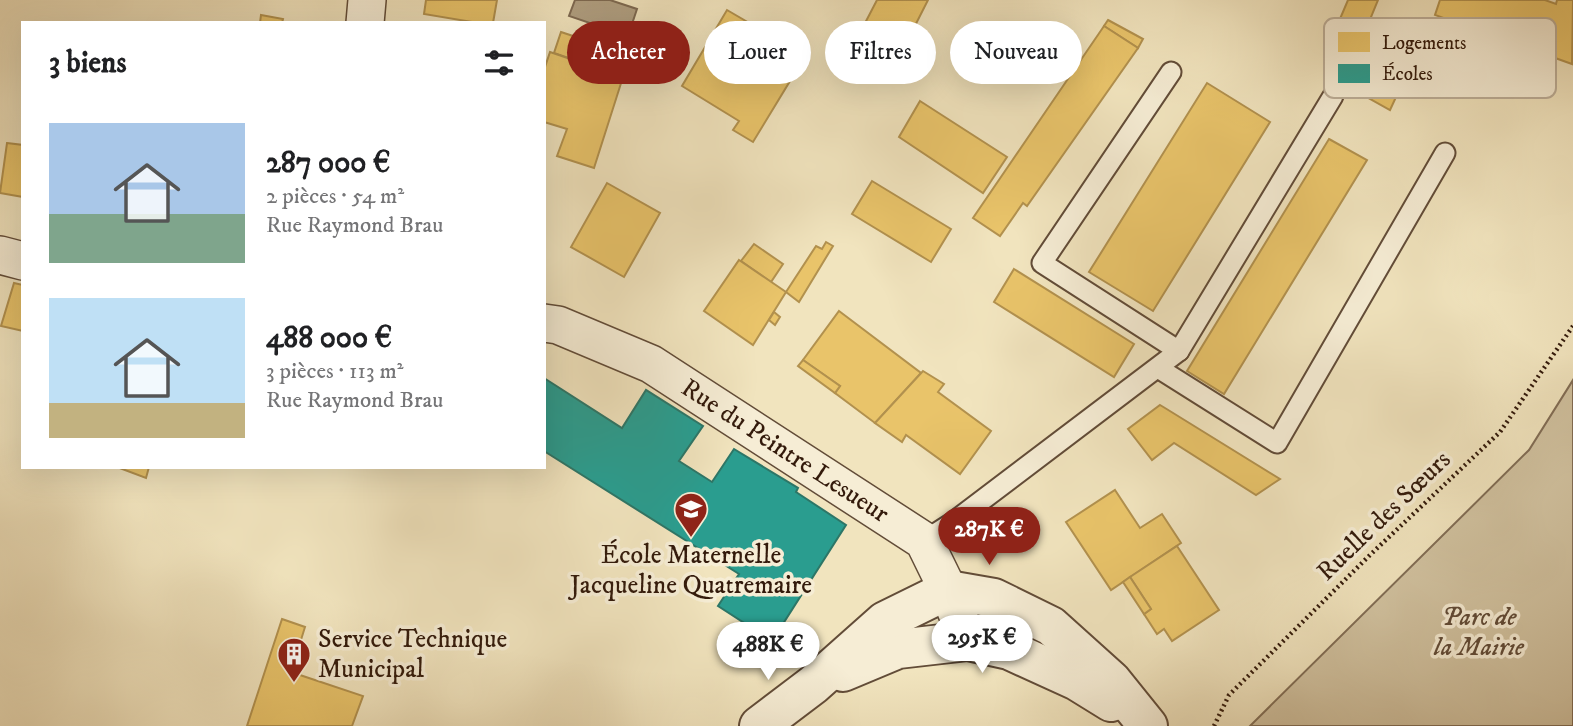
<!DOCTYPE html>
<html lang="fr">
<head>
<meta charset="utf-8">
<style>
  :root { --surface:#fff; --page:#f2f2f2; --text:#202124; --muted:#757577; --accent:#8f2418 }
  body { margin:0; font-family:"IM FELL DW Pica",serif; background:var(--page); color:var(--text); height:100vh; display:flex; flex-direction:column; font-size:26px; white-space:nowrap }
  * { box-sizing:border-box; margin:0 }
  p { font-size:23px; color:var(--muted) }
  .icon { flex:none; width:38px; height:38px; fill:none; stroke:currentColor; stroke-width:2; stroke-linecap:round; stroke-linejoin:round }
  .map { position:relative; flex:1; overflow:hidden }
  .side { position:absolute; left:21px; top:21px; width:525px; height:448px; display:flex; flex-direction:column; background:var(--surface); border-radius:0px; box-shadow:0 7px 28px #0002 }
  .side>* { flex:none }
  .top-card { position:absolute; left:567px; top:21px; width:665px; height:63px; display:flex; gap:14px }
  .price { position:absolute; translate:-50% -60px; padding:0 16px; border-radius:24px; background:#fff; color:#222; font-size:23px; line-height:46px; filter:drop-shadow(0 2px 4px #0008) }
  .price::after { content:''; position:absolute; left:50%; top:42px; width:21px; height:16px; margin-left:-10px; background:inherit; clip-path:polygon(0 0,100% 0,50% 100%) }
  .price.on { background:var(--accent); color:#fff }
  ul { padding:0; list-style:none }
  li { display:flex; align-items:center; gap:21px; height:175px; padding:0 28px }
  li span { display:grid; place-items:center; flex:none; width:196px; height:140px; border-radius:0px; color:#555 }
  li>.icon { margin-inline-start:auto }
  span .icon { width:84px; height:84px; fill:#fffc; stroke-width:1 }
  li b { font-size:30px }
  h2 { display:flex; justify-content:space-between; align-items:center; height:84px; padding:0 28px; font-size:30px }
  .pill { padding:0 24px; border-radius:32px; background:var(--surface); box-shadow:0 7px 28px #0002; font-size:24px; line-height:63px }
  .pill.on { background:var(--accent); color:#fff }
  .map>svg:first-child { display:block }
  .green { fill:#d1c2a0; stroke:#826e56; stroke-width:2 }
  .water { fill:#b09f81; stroke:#7e6a52; stroke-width:2 }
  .homes { fill:#e9c46a; stroke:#b2914e; stroke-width:2 }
  .schools { fill:#2a9d8f; stroke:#2d7667; stroke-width:2 }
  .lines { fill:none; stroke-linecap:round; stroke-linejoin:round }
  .service-casing { stroke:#624c38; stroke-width:23 }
  .minor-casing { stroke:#624c38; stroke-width:40 }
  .tertiary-casing { stroke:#624c38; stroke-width:42 }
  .path { stroke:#331a0b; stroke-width:4.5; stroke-dasharray:2 3.5; stroke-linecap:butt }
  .service { stroke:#f6edd5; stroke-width:19 }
  .minor { stroke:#f6edd5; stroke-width:37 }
  .tertiary { stroke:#f6edd5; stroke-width:38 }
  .labels { text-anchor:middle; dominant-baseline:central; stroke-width:7; stroke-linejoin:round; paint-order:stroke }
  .street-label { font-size:26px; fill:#331a0b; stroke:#f6edd5 }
  .poi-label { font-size:26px; fill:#331a0b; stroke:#f6edd5 }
  .park-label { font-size:26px; font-style:italic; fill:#624c38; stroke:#f6edd5 }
  .key { fill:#f6edd5; stroke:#bcae98; stroke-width:2 }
  .key-label { font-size:19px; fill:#331a0b }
</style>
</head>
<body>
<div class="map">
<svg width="1573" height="726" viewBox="0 0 1573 726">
  <rect width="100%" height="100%" fill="#f1e4be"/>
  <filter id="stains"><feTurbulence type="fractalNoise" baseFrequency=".00286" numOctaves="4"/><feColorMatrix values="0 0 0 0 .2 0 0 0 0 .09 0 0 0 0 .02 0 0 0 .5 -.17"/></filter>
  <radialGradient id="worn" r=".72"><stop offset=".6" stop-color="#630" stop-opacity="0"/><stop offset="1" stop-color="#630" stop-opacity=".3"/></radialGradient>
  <path class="green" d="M1573,380V726H1250L1529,450Z"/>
  <path class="water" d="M575,0H610L637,9L628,36L569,16Z"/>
  <g class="homes">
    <path d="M426,0H497L493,23H478L424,14Z"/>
    <path d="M877,0H928L888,79L849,54Z"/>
    <path d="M1348,0H1378L1360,44L1334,33Z"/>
    <path d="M1440,0H1545L1556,4L1557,0H1573L1572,64L1435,15Z"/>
    <path d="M727,10L787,45L772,71L790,81L753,142L733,130L739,121L682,86Z"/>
    <path d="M261,15L283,19L282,23H260Z"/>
    <path d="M1108,20L1143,39L1138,48L1104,26Z"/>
    <path d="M1104,26L1138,48L1027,206L1023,203L1000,236L973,218Z"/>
    <path d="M561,32L627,54L620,76L554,53Z"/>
    <path d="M1351,40L1409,69L1390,110L1331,77Z"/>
    <path d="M550,52L623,77L594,168L557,156L567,129L544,122V70Z"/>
    <path d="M1207,83L1270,122L1153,311L1089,272Z"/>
    <path d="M920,101L1007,157L983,193L899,137Z"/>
    <path d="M1329,139L1367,160L1224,394L1187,371Z"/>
    <path d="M7,143L23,145V197L0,193Z"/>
    <path d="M872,181L951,229L931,262L852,214Z"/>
    <path d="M607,183L660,213L624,277L571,247Z"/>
    <path d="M826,242L833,246L799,302L786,292L816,246L822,249Z"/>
    <path d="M754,244L783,264L771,282L741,261Z"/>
    <path d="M739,260L786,292L753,345L704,311Z"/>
    <path d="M1014,269L1134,344L1114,377L994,302Z"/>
    <path d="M14,283L23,285V331L1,326Z"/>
    <path d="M839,311L921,373L875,423L835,393L840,386L803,360Z"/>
    <path d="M774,312L780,317L775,325L769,320Z"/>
    <path d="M803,360L840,386L835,393L798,366Z"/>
    <path d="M923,371L944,384L938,392L991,431L960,474L906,435L902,442L875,423Z"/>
    <path d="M1160,405L1165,408L1280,479L1256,495L1174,443L1152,460L1128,429Z"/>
    <path d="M117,467H149L146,478Z"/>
    <path d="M1115,490L1140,528L1162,514L1181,543L1111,590L1066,522Z"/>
    <path d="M1177,546L1219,610L1172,641L1164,629L1157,634L1144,614L1151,609L1130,577Z"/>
    <path d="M1130,577L1151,609L1144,614L1123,582Z"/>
    <path d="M282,619L305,627L291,672L363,696L352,726H247Z"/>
  </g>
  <path class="schools" d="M544,378L622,428L646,390L703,426L679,461L712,482L734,449L798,488L796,492L846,525L772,641L718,606L739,574L544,451Z"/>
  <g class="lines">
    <defs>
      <g id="service">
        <path d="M1171,72L1042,263L1179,351"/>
        <path d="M1158,368L1277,443L1445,153"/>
        <path d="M924,541L952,523L1179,351L1333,96"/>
      </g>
      <g id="minor">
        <path d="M365,23L367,0"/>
        <path d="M0,255L23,261"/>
        <path d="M544,323L558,325L651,364L924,541L948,590L968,641"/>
      </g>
      <g id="tertiary">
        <path d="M843,672L898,649L968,641L1009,650L1077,681L1111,702"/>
        <path d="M759,726L813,685L885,621L948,590L994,598L1051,626L1111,680L1148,726"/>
      </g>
    </defs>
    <use href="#service" class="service-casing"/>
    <use href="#minor" class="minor-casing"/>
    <use href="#tertiary" class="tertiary-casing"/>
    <path class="path" d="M1214,726L1229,695L1371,554L1500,432L1573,326"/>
    <use href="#service" class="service"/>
    <use href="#minor" class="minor"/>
    <use href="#tertiary" class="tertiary"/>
  </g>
  <defs>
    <symbol id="school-pin" viewBox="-11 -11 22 30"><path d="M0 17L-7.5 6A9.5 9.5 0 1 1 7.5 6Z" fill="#8f2418" stroke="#f6edd5"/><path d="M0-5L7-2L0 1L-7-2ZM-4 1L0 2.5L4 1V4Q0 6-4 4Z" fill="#fff"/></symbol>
    <symbol id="building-pin" viewBox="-11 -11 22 30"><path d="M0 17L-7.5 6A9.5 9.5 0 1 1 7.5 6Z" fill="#8f2418" stroke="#f6edd5"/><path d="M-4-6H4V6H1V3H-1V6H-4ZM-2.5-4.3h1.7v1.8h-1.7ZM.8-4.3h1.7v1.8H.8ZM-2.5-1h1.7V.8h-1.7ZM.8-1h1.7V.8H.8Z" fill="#fff"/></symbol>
  </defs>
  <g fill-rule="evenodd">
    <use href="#school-pin" x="672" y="490" width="38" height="52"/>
    <use href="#building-pin" x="275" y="635" width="38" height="52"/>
  </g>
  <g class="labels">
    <g class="street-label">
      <text transform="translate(785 451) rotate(33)">Rue du Peintre Lesueur</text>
      <text transform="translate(1384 516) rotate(-44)">Ruelle des Sœurs</text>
    </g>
    <g class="poi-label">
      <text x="691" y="555">École Maternelle<tspan x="691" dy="30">Jacqueline Quatremaire</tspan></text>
      <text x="318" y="639" text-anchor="start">Service Technique<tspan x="318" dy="30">Municipal</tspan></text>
    </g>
    <g class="park-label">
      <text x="1479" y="617">Parc de<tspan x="1479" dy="30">la Mairie</tspan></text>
    </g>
  </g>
  <rect x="1324" y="18" width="232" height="80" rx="10" class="key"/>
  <rect x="1338" y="32" width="32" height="20" fill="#e9c46a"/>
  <rect x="1338" y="64" width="32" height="19" fill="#2a9d8f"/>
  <g class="key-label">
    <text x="1382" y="49">Logements</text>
    <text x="1382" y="80">Écoles</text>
  </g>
  <rect width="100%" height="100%" filter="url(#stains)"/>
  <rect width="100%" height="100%" fill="url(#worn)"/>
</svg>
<b class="price on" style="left:989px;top:567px">287K €</b>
<b class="price" style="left:982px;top:675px">295K €</b>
<b class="price" style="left:768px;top:682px">488K €</b>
<div class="top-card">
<a class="pill on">Acheter</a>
<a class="pill">Louer</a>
<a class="pill">Filtres</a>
<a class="pill">Nouveau</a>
</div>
<section class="side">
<h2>3 biens<svg class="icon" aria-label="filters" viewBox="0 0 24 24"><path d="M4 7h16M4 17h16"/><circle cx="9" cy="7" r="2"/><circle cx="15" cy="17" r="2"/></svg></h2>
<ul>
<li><span style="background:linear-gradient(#a9c7e8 65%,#7fa58c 0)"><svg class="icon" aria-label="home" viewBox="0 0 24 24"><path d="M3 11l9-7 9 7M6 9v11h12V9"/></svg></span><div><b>287 000 €</b><p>2 pièces · 54 m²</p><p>Rue Raymond Brau</p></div></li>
<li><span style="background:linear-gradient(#bfe0f5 75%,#c2b280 0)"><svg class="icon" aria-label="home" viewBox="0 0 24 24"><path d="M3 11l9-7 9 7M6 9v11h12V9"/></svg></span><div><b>488 000 €</b><p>3 pièces · 113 m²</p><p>Rue Raymond Brau</p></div></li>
</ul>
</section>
</div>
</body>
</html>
